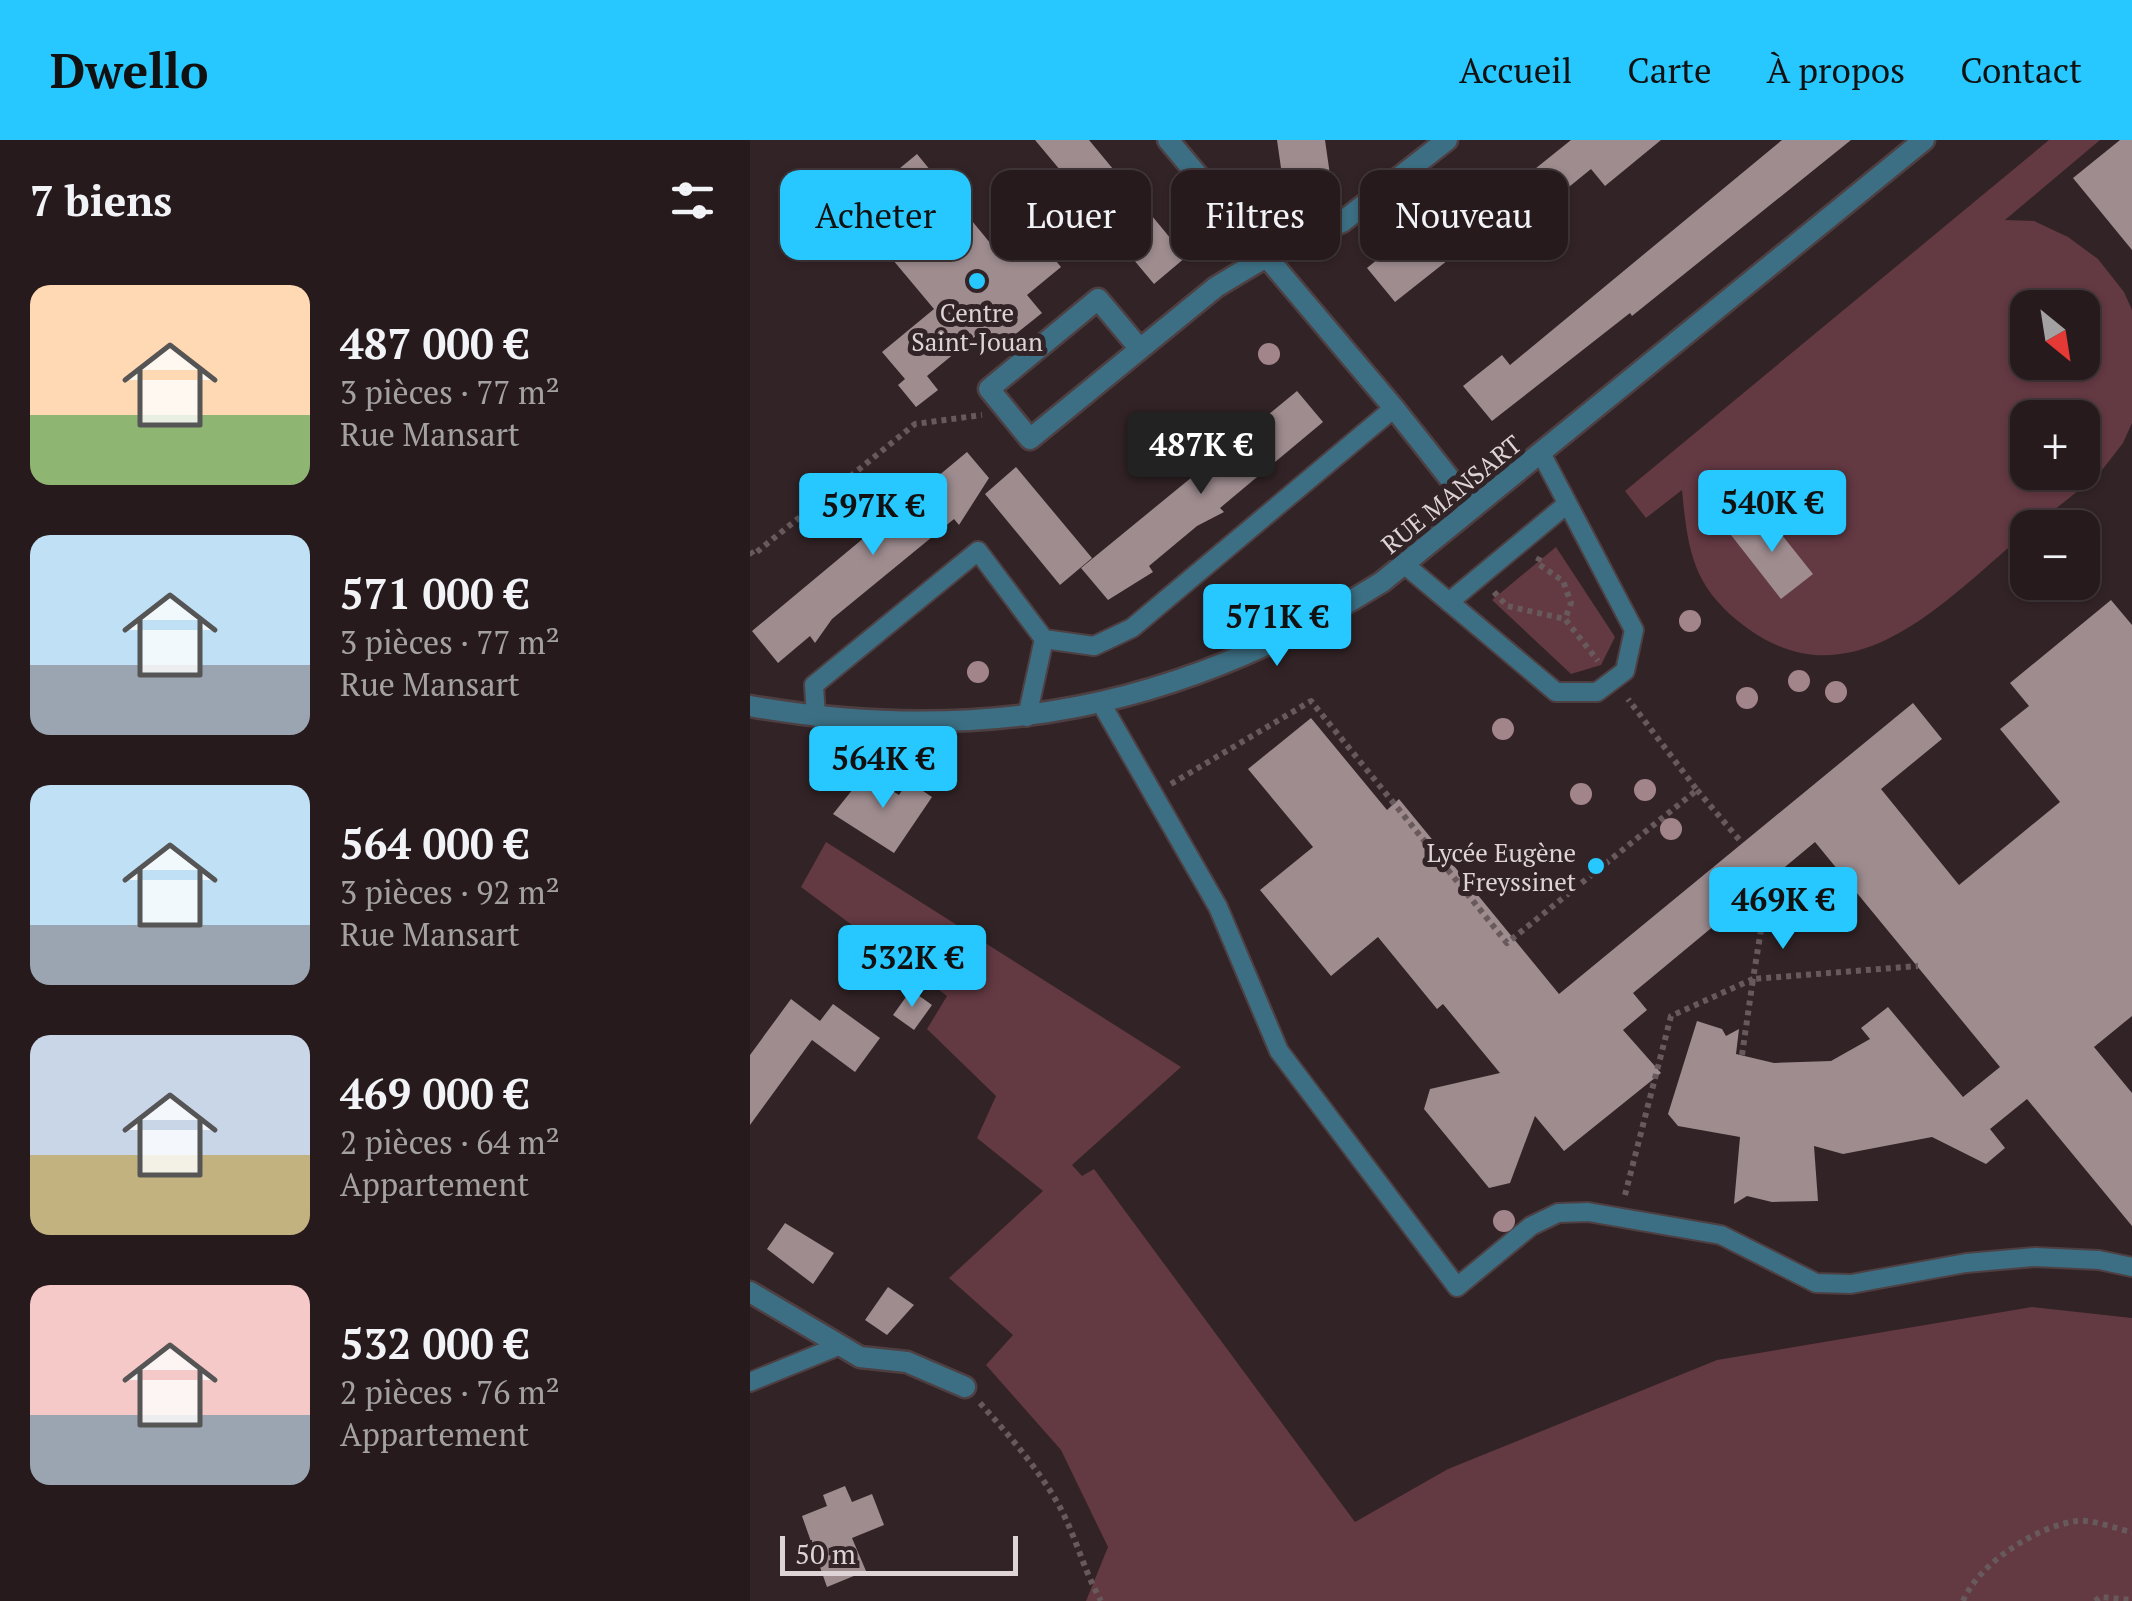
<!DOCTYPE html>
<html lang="fr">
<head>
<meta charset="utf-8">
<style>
  :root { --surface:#261a1c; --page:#2e2325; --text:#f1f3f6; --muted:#a4a1a3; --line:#42383b; --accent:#27c8ff }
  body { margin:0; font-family:"PT Serif",serif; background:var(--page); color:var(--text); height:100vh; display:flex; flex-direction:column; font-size:38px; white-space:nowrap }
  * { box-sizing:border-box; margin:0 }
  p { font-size:32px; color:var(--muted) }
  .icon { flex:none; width:55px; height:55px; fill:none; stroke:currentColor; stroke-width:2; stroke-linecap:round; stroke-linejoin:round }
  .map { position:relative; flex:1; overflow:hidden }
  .side { display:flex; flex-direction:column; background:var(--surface); width:750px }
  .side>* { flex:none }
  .guide { position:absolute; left:30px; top:30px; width:950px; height:90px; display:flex; gap:20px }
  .needle { width:65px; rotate:150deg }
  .buttons { position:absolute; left:1260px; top:150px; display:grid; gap:20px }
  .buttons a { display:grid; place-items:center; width:90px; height:90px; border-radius:20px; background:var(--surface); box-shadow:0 2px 8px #0004,0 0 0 2px var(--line); font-size:50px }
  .scale { position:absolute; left:30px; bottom:25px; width:238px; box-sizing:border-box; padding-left:10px; border:5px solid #ded4d5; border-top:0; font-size:28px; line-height:35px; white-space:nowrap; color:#ded4d5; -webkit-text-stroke:8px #322326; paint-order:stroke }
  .price { position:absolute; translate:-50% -85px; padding:0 22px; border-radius:10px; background:var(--accent); color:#111; font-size:32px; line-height:65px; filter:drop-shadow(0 2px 5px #0008) }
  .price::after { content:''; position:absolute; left:50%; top:60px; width:30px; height:22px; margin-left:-15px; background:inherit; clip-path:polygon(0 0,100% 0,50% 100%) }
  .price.current { background:#222; color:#fff }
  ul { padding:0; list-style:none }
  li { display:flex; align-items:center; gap:30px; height:250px; padding:0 30px }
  li span { display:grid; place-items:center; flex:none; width:280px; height:200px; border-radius:20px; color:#555 }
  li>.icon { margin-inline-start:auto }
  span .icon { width:120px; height:120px; fill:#fffc; stroke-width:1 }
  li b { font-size:42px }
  h2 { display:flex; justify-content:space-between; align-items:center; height:120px; padding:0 30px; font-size:42px }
  .chip { padding:0 35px; border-radius:20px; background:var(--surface); box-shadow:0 2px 8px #0004,0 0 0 2px var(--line); font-size:35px; line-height:90px }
  .chip.current { background:var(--accent); color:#111 }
  header { display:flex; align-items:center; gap:60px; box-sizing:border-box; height:140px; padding:0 50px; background:var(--accent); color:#111 }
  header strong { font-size:48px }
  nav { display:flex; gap:55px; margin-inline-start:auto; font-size:35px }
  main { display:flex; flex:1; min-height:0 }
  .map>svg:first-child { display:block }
  .green { fill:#633942; fill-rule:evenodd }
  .building { fill:#9e8c8f }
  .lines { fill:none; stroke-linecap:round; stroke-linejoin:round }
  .service-casing { stroke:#4e3f42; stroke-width:22 }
  .minor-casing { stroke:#4e3f42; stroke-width:25 }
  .path { stroke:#67595c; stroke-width:6; stroke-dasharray:5 5; stroke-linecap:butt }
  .service { stroke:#3c6f84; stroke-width:18 }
  .minor { stroke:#3c6f84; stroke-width:20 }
  .tree { fill:#a2858b }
  .poi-dot { fill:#27c8ff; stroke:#322326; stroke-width:4 }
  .labels { text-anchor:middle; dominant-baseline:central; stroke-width:10; stroke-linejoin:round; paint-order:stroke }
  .poi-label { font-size:25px; fill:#ded4d5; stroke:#322326 }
  .street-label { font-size:25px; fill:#ded4d5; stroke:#322326 }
</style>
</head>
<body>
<header>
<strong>Dwello</strong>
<nav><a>Accueil</a><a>Carte</a><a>À propos</a><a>Contact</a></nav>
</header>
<main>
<section class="side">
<h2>7 biens<svg class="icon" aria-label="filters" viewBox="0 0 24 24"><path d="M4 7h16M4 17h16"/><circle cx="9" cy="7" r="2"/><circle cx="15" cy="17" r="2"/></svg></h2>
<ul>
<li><span style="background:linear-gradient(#ffd9b3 65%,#8fb573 0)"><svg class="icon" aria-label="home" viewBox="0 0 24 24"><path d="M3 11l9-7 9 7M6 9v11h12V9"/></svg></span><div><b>487 000 €</b><p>3 pièces · 77 m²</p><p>Rue Mansart</p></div></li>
<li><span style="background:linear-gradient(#bfe0f5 65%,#9aa5b1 0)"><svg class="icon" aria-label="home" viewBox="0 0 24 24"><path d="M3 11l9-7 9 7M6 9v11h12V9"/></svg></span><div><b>571 000 €</b><p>3 pièces · 77 m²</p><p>Rue Mansart</p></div></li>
<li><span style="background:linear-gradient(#bfe0f5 70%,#9aa5b1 0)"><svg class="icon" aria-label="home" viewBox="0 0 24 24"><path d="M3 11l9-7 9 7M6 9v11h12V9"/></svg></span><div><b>564 000 €</b><p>3 pièces · 92 m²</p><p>Rue Mansart</p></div></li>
<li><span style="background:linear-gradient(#c9d6e8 60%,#c2b280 0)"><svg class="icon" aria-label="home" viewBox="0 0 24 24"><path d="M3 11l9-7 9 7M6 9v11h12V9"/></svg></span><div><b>469 000 €</b><p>2 pièces · 64 m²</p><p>Appartement</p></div></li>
<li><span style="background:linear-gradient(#f6c9c9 65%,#9aa5b1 0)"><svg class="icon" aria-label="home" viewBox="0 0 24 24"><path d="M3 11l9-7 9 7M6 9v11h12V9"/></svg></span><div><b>532 000 €</b><p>2 pièces · 76 m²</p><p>Appartement</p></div></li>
</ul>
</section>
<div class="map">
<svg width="1382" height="1461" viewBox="0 0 1382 1461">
  <rect width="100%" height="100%" fill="#322326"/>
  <g class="green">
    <path d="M1299,0H1350L1255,80L1284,81L1318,97L1348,119L1374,152L1382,170V283L1373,303L1349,334L1283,387L1278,388L1277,392C1197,458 1105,566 997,488C943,448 938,413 932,350L896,378L875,351ZM1278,168H1332V222H1278ZM1278,278H1332V332H1278Z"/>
    <path d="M806,407L865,497L851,525L821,534L742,460Z"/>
    <path d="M76,702L431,927L322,1025L332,1036L344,1029L605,1382L698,1329L967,1220L1282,1167L1382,1178V1461H336L358,1407L311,1310L236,1225L263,1195L199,1138L293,1051L227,998L246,956L177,889L197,856L51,747Z"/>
  </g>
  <g class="building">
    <path d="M285,0H339L436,117L404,144L373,107L370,109L349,90L356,85Z"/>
    <path d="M527,0H575L581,42L534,49Z"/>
    <path d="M821,0H911L855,46L841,29L782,77L760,49Z"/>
    <path d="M1032,0H1101L882,176L880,173L742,281L713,246L752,215L760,225Z"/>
    <path d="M1370,0H1382V110L1323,38Z"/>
    <path d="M167,14L250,115L281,90L311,127L277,155L292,173L248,208L233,190L177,236L188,250L166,267L148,245L155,239L132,212L184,169L122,95L147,74L126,48Z"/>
    <path d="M718,45L748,82L731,95L736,101L718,116L712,109L645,162L617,128Z"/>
    <path d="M547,251L573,282L470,368L474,372L447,386L399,426L403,432L358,460L331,428Z"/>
    <path d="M217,312L239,338L209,385L204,379L82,479L65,503L60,496L28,523L2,491Z"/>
    <path d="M266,327L342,418L310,445L235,354Z"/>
    <path d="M1012,370L1063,434L1031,459L981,395Z"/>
    <path d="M1361,460L1382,485V876L1344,907L1382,953V1086L1277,959L1240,989L1255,1008L1236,1024L1182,997L1093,1014L1064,1006L1068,1061L1022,1062L997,1056L984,1064L990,997L928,986L918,974L947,881L972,889L976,896L989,889L986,914L1024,923L1081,921L1120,899L1111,888L1138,867L1213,957L1250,927L1065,702L883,853L897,870L873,890L911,933L814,1011L785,976L760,1043L739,1048L674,969L680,949L750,933L693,864L687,869L628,797L581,836L510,750L563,707L498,629L561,578L637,670L649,659L809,854L1163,563L1192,599L1131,649L1209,745L1310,662L1250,589L1279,566L1260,543Z"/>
    <path d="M115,634L149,655L158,641L182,657L144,713L83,674Z"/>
    <path d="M161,850L182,865L164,890L143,875Z"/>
    <path d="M41,859L70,881L83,864L130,898L105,932L62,900L0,985V915Z"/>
    <path d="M35,1083L84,1113L63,1144L17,1109Z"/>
    <path d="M138,1147L164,1165L137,1195L115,1180Z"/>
    <path d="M95,1346L102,1362L122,1354L134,1385L102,1398L116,1431L77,1447L52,1376L77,1366L73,1355Z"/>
  </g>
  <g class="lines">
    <defs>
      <g id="service">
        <path d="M654,424L806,552H847L875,531L884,490L791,313"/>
        <path d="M699,462L817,364"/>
        <path d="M351,563L468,767L529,911L707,1147L781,1086L808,1073L838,1072L971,1095L1066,1143L1101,1144L1216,1123L1285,1117L1349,1120L1382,1127"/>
        <path d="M66,577L64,545L228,411L294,499L344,506L382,488L644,268"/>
        <path d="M277,577L294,499"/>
        <path d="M0,1242L91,1205"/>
      </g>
      <g id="minor">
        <path d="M418,0L644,268L723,368"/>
        <path d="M390,209L348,159L239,249L280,299L466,147L516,117L592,82L697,0"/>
        <path d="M0,566C234,607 431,568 632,442L1174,0"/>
        <path d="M0,1152L110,1217L157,1222L215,1247"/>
      </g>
    </defs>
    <use href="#service" class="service-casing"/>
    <use href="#minor" class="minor-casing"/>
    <g class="path">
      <path d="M0,411L3,415L165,284L232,275"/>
      <path d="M790,417L787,423L813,441L821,463L815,479L848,521"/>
      <path d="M744,452L757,466L815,479"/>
      <path d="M421,644L561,561L757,803L947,650L878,559"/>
      <path d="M947,650L992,703"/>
      <path d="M992,915L1003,839L1168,826"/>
      <path d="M875,1055L921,876L1003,839L1019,741"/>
      <path d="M230,1263C258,1294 286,1326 307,1362C325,1393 333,1429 351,1461"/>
      <path d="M1213,1461C1229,1423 1287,1386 1327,1381C1343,1379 1366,1389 1382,1392"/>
      <path d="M1345,1461L1350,1457L1382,1460"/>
    </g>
    <use href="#service" class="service"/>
    <use href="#minor" class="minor"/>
  </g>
  <g class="tree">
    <circle cx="519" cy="214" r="11"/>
    <circle cx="940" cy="481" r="11"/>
    <circle cx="228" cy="532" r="11"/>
    <circle cx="1049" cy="541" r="11"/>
    <circle cx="1086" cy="552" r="11"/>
    <circle cx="997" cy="558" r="11"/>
    <circle cx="753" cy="589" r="11"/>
    <circle cx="895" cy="650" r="11"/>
    <circle cx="831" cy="654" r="11"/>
    <circle cx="921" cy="689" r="11"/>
    <circle cx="754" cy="1081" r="11"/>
  </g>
  <g class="poi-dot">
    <circle cx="227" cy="141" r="10"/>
    <circle cx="846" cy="726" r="10"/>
  </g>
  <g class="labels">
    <g class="poi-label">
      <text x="227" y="172">Centre<tspan x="227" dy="29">Saint-Jouan</tspan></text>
      <text x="826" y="712" text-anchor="end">Lycée Eugène<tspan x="826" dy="29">Freyssinet</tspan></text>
    </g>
    <g class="street-label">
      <text transform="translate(701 354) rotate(-39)">RUE MANSART</text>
    </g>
  </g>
</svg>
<div class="buttons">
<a><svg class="needle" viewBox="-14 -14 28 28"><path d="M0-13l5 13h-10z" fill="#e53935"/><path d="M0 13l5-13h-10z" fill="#a4a1a3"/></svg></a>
<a>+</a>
<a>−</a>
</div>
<div class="scale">50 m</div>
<b class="price current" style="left:451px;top:357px">487K €</b>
<b class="price" style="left:1022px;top:415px">540K €</b>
<b class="price" style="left:123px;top:418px">597K €</b>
<b class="price" style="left:527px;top:529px">571K €</b>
<b class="price" style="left:133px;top:671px">564K €</b>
<b class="price" style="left:1033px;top:812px">469K €</b>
<b class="price" style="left:162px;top:870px">532K €</b>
<div class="guide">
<a class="chip current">Acheter</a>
<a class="chip">Louer</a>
<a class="chip">Filtres</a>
<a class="chip">Nouveau</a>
</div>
</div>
</main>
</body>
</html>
